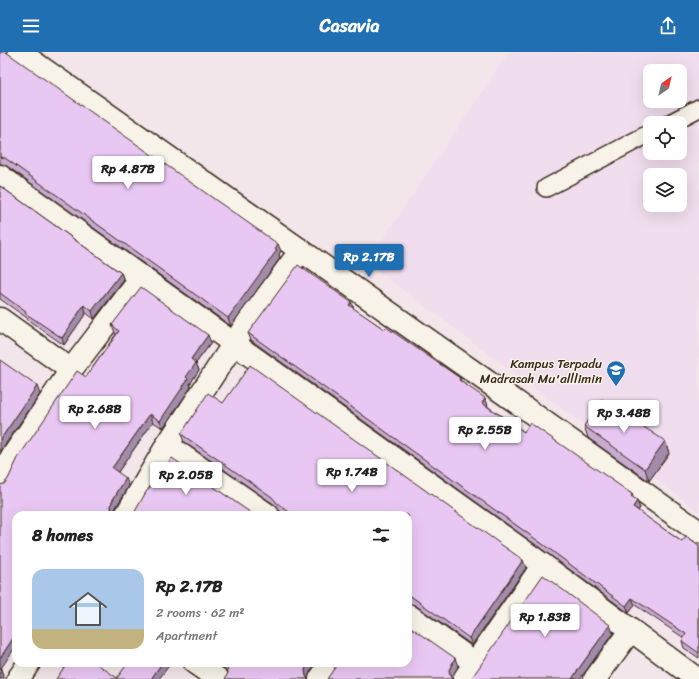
<!DOCTYPE html>
<html lang="en">
<head>
<meta charset="utf-8">
<style>
  :root { --surface:#fff; --page:#f6f6f6; --text:#222; --muted:#767676; --accent:#1f6fb2 }
  body { margin:0; font-family:Sriracha,sans-serif; background:var(--page); color:var(--text); height:100vh; display:flex; flex-direction:column; font-size:15px; white-space:nowrap }
  * { box-sizing:border-box; margin:0 }
  p { font-size:13px; color:var(--muted) }
  .icon { flex:none; width:22px; height:22px; fill:none; stroke:currentColor; stroke-width:2; stroke-linecap:round; stroke-linejoin:round }
  .map { position:relative; flex:1; overflow:hidden }
  .details { position:absolute; left:12px; top:459px; width:400px; height:156px; display:flex; flex-direction:column; background:var(--surface); border-radius:12px; box-shadow:0 4px 16px #0002 }
  .details>* { flex:none }
  .needle { width:26px; rotate:34deg }
  .controls { position:absolute; left:643px; top:12px; display:grid; gap:8px }
  .controls a { display:grid; place-items:center; width:44px; height:44px; border-radius:8px; background:var(--surface); box-shadow:0 4px 16px #0002; font-size:20px }
  .price { position:absolute; translate:-50% -34px; padding:0 9px; border-radius:4px; background:#fff; color:#222; font-size:13px; line-height:26px; filter:drop-shadow(0 1px 2px #0008) }
  .price::after { content:''; position:absolute; left:50%; top:24px; width:12px; height:9px; margin-left:-6px; background:inherit; clip-path:polygon(0 0,100% 0,50% 100%) }
  .price.on { background:var(--accent); color:#fff }
  ul { padding:0; list-style:none }
  li { display:flex; align-items:center; gap:12px; height:100px; padding:0 20px }
  li span { display:grid; place-items:center; flex:none; width:112px; height:80px; border-radius:12px; color:#555 }
  li>.icon { margin-inline-start:auto }
  span .icon { width:48px; height:48px; fill:#fffc; stroke-width:1 }
  li b { font-size:17px }
  h2 { display:flex; justify-content:space-between; align-items:center; height:48px; padding:0 20px; font-size:17px }
  header { display:flex; justify-content:space-between; align-items:center; height:52px; padding:0 20px; background:var(--accent); color:#fff; font-size:18px; font-weight:700 }
  .map>svg:first-child { display:block }
  .built { fill:#f0dded; fill-rule:evenodd }
  .lines { fill:none; stroke-linecap:round; stroke-linejoin:round }
  .lane-casing { stroke:#3b2a1e; stroke-width:20 }
  .street-casing { stroke:#3b2a1e; stroke-width:25 }
  .lane { stroke:#f7f3e8; stroke-width:17 }
  .street { stroke:#f7f3e8; stroke-width:22 }
  .wall { fill:#c8abd1; stroke:#3b2a1e }
  .shaded-wall { fill:#a38baa; stroke:#3b2a1e }
  .building { fill:#e9c7f3; stroke:#3b2a1e }
  .labels { text-anchor:middle; dominant-baseline:central; stroke-width:3; stroke-linejoin:round; paint-order:stroke }
  .poi-label { font-size:13px; fill:#3b2a1e; stroke:#f7f3e8; text-anchor:end }
</style>
</head>
<body>
<header><svg class="icon" aria-label="menu" viewBox="0 0 24 24"><path d="M4 6h16M4 12h16M4 18h16"/></svg>Casavia<svg class="icon" aria-label="share" viewBox="0 0 24 24"><path d="M12 15V3M7 8l5-5 5 5M5 13v7h14v-7"/></svg></header>
<div class="map">
<svg width="699" height="627" viewBox="0 0 699 627">
  <rect width="100%" height="100%" fill="#f3e6eb"/>
  <filter id="ink" filterUnits="userSpaceOnUse"><feTurbulence type="fractalNoise" baseFrequency=".025" numOctaves="2"/><feDisplacementMap in="SourceGraphic" scale="8" xChannelSelector="R" yChannelSelector="G"/><feConvolveMatrix kernelMatrix="1 2 1 2 8 2 1 2 1" color-interpolation-filters="sRGB"/></filter>
  <g filter="url(#ink)">
    <path class="built" d="M509,0H699V459L367,211ZM650,19H680V49H650ZM650,71H680V101H650ZM650,123H680V153H650Z"/>
    <g class="lines">
      <defs>
        <g id="lane">
          <path d="M670,71L699,56"/>
          <path d="M546,136L650,81"/>
        </g>
        <g id="street">
          <path d="M19,0L529,359L699,480"/>
          <path d="M0,124L543,513L697,627"/>
          <path d="M0,267L71,318"/>
          <path d="M167,393L268,463"/>
          <path d="M0,429L10,408L71,318L142,225"/>
          <path d="M126,463L167,393L248,270L301,198"/>
          <path d="M408,563L475,611"/>
          <path d="M195,611L218,627"/>
          <path d="M18,627L29,611"/>
          <path d="M320,627L331,611"/>
          <path d="M464,627L543,513"/>
          <path d="M595,627L630,579"/>
        </g>
      </defs>
      <use href="#lane" class="lane-casing"/>
      <use href="#street" class="street-casing"/>
      <use href="#lane" class="lane"/>
      <use href="#street" class="street"/>
    </g>
    <g class="wall">
      <path d="M0,0L281,199L279,202L280,206L231,274L7,114L2,112H0Z"/>
      <path d="M0,134L121,221L124,228L94,267L86,261L64,293L28,268L27,266L0,247Z"/>
      <path d="M351,250L354,257L384,277L460,326L461,329L488,353L487,354L524,380L632,442L634,447L640,456L638,459L682,490L699,494V606L684,596L682,589L684,586L635,553L629,561L550,503L251,288L248,281Z"/>
      <path d="M112,273L211,291L196,311L199,318L190,332L191,335L163,376L153,370L118,420L129,434L115,457L114,463H16L0,617L4,626L0,627L4,432L8,427L86,325L116,282L115,281Z"/>
      <path d="M223,351L526,516L472,593L415,553L408,551V463H285L280,459L275,453L184,390L181,382Z"/>
      <path d="M584,374L665,389L669,401L649,429L588,386Z"/>
      <path d="M217,611H316L310,620L308,626V627L228,621L225,617Z"/>
    </g>
    <g class="shaded-wall">
      <path d="M278,192L281,199L279,202L280,206L231,274L228,266Z"/>
      <path d="M121,221L124,228L94,267L92,259Z"/>
      <path d="M351,250L354,257L349,253Z"/>
      <path d="M84,253L86,261L64,293L62,286Z"/>
      <path d="M208,283L211,291L196,311L199,318L190,332L191,335L163,376L160,369L186,325L191,307Z"/>
      <path d="M37,334L40,342L0,400V388Z"/>
      <path d="M485,346L488,353L485,358L482,351Z"/>
      <path d="M150,362L153,370L115,424L112,416Z"/>
      <path d="M665,389L669,401L649,429L645,417Z"/>
      <path d="M126,426L129,434L115,457L113,463L111,455L112,449Z"/>
      <path d="M637,449L640,456L635,462L633,455Z"/>
      <path d="M523,508L526,516L472,593L469,586Z"/>
      <path d="M632,546L635,553L629,561L626,554Z"/>
      <path d="M610,573L613,581L580,627H572L582,612Z"/>
      <path d="M16,582V594L0,618V606Z"/>
      <path d="M455,606L458,614L452,626V627L450,624L449,618Z"/>
      <path d="M162,611H171L159,627H151Z"/>
      <path d="M308,611H316L310,620L308,626V627L306,624L305,618Z"/>
      <path d="M1,618L4,626L3,627H0V619Z"/>
    </g>
    <g class="building">
      <path d="M0,0H6L278,192L275,197L277,198L228,266L5,106L0,105Z"/>
      <path d="M0,134L121,221L92,259L84,253L62,286L25,261L26,260L0,241Z"/>
      <path d="M298,213L351,250L349,253L384,277L386,275L460,326L459,328L485,346L482,351L524,380L530,371L632,442L631,445L637,449L633,455L682,490L686,485L699,494V601L682,589L686,582L632,546L626,554L548,496L248,281Z"/>
      <path d="M141,235L208,283L191,307L196,311L186,325L188,327L160,369L150,362L112,416L126,426L112,449L111,455L112,461L114,463H16V582L0,606V433L4,432L8,427L18,406L77,319L86,325L119,279L112,273Z"/>
      <path d="M0,308L37,334L0,388Z"/>
      <path d="M250,313L523,508L469,586L412,545L408,543V463H293L277,451L272,445L181,382L208,341L223,351Z"/>
      <path d="M602,347L665,389L645,417L584,374Z"/>
      <path d="M172,406L254,463H133L146,440Z"/>
      <path d="M543,523L610,573L582,612L572,627H471Z"/>
      <path d="M408,573L455,606L449,618L450,624L452,627H327L338,611H408Z"/>
      <path d="M67,611H96L117,626L128,611H162L151,627H56Z"/>
      <path d="M224,611H308L305,618L306,624L308,627H225L228,621L227,614Z"/>
    </g>
  </g>
  <defs>
    <symbol id="school-pin" viewBox="-11 -11 22 30"><path d="M0 17L-7.5 6A9.5 9.5 0 1 1 7.5 6Z" fill="#1f6fb2" stroke="#f7f3e8"/><path d="M0-5L7-2L0 1L-7-2ZM-4 1L0 2.5L4 1V4Q0 6-4 4Z" fill="#fff"/></symbol>
  </defs>
  <g fill-rule="evenodd">
    <use href="#school-pin" x="605" y="307" width="22" height="30"/>
  </g>
  <g class="labels">
    <g class="poi-label">
      <text x="602" y="311">Kampus Terpadu<tspan x="602" dy="15">Madrasah Mu'alllimin</tspan></text>
    </g>
  </g>
</svg>
<div class="controls">
<a><svg class="needle" viewBox="-14 -14 28 28"><path d="M0-13l5 13h-10z" fill="#e53935"/><path d="M0 13l5-13h-10z" fill="#767676"/></svg></a>
<a><svg class="icon" aria-label="locate" viewBox="0 0 24 24"><circle cx="12" cy="12" r="6"/><path d="M12 2v4M12 18v4M2 12h4M18 12h4"/></svg></a>
<a><svg class="icon" aria-label="layers" viewBox="0 0 24 24"><path d="M12 4l9 5-9 5-9-5zM3 14l9 5 9-5"/></svg></a>
</div>
<b class="price" style="left:128px;top:138px">Rp 4.87B</b>
<b class="price on" style="left:369px;top:226px">Rp 2.17B</b>
<b class="price" style="left:95px;top:378px">Rp 2.68B</b>
<b class="price" style="left:624px;top:382px">Rp 3.48B</b>
<b class="price" style="left:485px;top:399px">Rp 2.55B</b>
<b class="price" style="left:352px;top:441px">Rp 1.74B</b>
<b class="price" style="left:186px;top:444px">Rp 2.05B</b>
<b class="price" style="left:545px;top:586px">Rp 1.83B</b>
<section class="details">
<h2>8 homes<svg class="icon" aria-label="filters" viewBox="0 0 24 24"><path d="M4 7h16M4 17h16"/><circle cx="9" cy="7" r="2"/><circle cx="15" cy="17" r="2"/></svg></h2>
<ul>
<li><span style="background:linear-gradient(#a9c7e8 75%,#c2b280 0)"><svg class="icon" aria-label="home" viewBox="0 0 24 24"><path d="M3 11l9-7 9 7M6 9v11h12V9"/></svg></span><div><b>Rp 2.17B</b><p>2 rooms · 62 m²</p><p>Apartment</p></div></li>
</ul>
</section>
</div>
</body>
</html>
